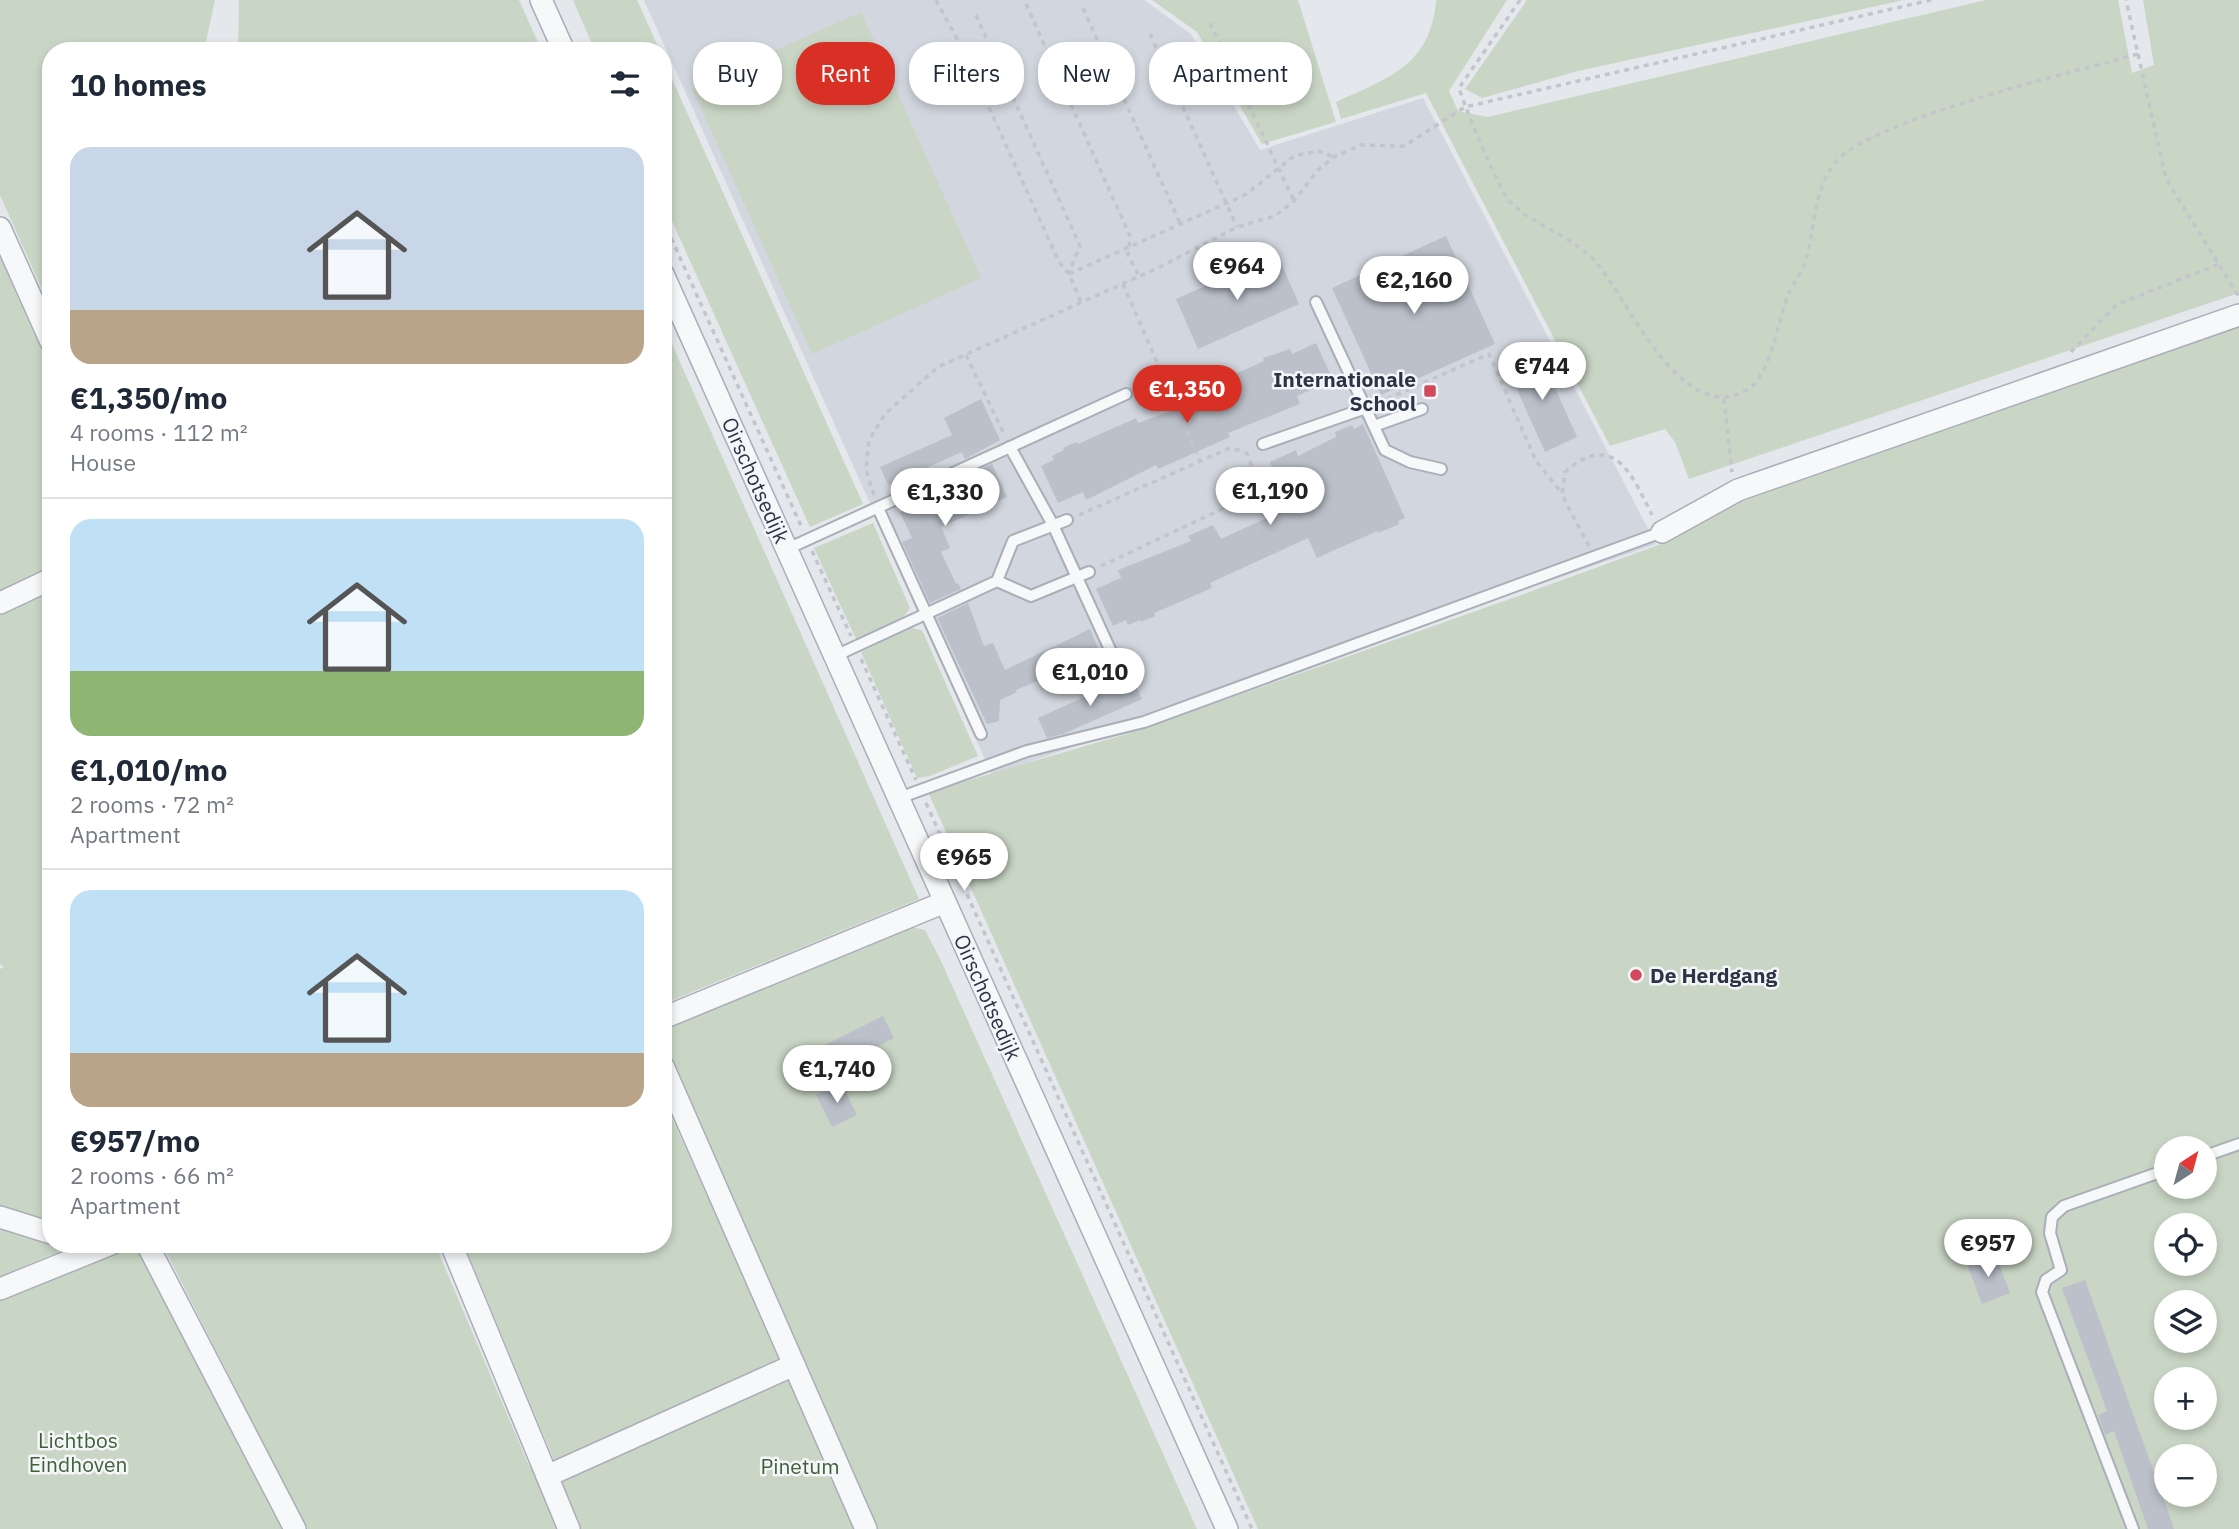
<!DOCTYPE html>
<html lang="en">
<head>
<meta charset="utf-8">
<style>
  :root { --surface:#fff; --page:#f2f2f3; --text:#1f2937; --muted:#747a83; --line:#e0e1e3; --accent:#d93025 }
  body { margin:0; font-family:"IBM Plex Sans",sans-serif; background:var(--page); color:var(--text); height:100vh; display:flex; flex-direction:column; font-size:26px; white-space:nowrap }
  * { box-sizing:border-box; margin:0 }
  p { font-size:23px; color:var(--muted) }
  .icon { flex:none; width:38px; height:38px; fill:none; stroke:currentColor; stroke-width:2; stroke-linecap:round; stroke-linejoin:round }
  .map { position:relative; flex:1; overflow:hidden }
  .sheet { position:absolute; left:42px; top:42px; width:630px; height:1211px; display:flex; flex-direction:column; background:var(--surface); border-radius:28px; box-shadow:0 4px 10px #0003 }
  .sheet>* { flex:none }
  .top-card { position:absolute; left:693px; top:42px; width:665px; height:63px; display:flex; gap:14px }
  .needle { width:46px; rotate:36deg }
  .tools { position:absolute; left:2154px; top:1136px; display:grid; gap:14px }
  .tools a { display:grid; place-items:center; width:63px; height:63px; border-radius:50%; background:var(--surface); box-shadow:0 4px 10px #0003; font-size:35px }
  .price { position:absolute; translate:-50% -60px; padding:0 16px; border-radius:24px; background:#fff; color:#222; font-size:23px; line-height:46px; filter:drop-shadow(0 2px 4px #0008) }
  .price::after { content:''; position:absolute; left:50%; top:42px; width:21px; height:16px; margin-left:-10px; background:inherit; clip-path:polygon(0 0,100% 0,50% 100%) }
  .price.active { background:var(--accent); color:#fff }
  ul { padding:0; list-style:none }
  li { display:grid; align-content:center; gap:14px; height:371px; padding:0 28px }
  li+li { border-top:2px solid var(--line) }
  li span { display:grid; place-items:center; height:217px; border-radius:21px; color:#555 }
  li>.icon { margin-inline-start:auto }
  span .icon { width:126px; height:126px; fill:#fffc; stroke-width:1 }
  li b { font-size:30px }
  h2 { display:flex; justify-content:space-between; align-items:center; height:84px; padding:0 28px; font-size:30px }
  .pill { padding:0 24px; border-radius:28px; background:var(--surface); box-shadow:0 4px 10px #0003; font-size:24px; line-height:63px }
  .pill.active { background:var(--accent); color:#fff }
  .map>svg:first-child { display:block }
  .built { fill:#d2d6de }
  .green { fill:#c9d6c5; fill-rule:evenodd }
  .building { fill:#bbc0ca }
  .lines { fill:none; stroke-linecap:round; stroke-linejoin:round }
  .lane-casing { stroke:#a9aeb7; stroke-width:14 }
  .street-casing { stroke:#a9aeb7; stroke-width:24 }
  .path { stroke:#c2c5cb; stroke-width:3.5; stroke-dasharray:5 5; stroke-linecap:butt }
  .lane { stroke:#f7f8fa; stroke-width:10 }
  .street { stroke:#f7f8fa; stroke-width:21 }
  .poi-dot { fill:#d1495b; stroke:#f4f6f9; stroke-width:2.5 }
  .labels { text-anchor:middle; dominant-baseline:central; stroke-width:5; stroke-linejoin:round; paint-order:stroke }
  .poi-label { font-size:21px; font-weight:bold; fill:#2b3445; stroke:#f4f6f9; text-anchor:end }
  .street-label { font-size:21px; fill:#2b3445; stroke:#f4f6f9 }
  .park-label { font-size:21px; fill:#3f6138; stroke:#f4f6f9 }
</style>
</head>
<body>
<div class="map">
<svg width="2239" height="1529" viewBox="0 0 2239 1529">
  <rect width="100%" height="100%" fill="#e4e7ec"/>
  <path class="built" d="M644,0H1144L1191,34L1260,150L1423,98L1656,544L992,775Z"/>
  <g class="green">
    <path d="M0,0H215L204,51H51V310L0,195Z"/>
    <path d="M239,0H519L542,51H238Z"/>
    <path d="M573,0H637L660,51H595Z"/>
    <path d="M1152,0H1298L1336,122L1262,144L1197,32Z"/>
    <path d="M1436,0H1507L1449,91L1458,111L1488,117L1986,0H2118L2132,73L2154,65L2143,0H2239V293L1689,479L1675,442L1665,429L1610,446L1426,93L1341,119L1336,102C1389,78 1431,65 1436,0Z"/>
    <path d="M1527,0H1904L1578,71L1482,98L1465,89Z"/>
    <path d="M861,12L981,278L812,354L692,88Z"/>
    <path d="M663,59L863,504L810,527L663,201Z"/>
    <path d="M0,257L51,372V568L0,591Z"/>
    <path d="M663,324L919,899L663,1004Z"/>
    <path d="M2239,326V1529H1258L928,792L1140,730L1524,594L1661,544L1743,501ZM2166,1148H2205V1186H2166ZM2166,1225H2205V1264H2166ZM2166,1302H2205V1340H2166ZM2166,1379H2205V1418H2166ZM2166,1456H2205V1494H2166Z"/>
    <path d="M873,523L910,608L902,619L856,639L814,548Z"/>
    <path d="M51,591V1220L0,1206V969L4,967L0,964V615Z"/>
    <path d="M911,628L922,630L978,756L930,776L917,778L861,652Z"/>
    <path d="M912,927L925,930L941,961L1197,1529H878L663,1043V1026Z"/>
    <path d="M663,1098L782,1362L556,1465L464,1244H663Z"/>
    <path d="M0,1229L59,1244L65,1249L0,1276Z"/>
    <path d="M128,1244H137L220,1402L245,1407L162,1244H435L529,1466L562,1473L791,1374L858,1529H0V1299Z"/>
  </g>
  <g class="building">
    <path d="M1446,236L1495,344L1381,395L1332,288Z"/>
    <path d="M1277,254L1299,304L1198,349L1176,299Z"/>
    <path d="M1316,343L1333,380L1297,396L1300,404L1228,433L1230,437L1158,469L1156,465L1086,500L1083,492L1058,503L1041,466L1054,460L1052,456L1064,450L1063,448L1076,442L1078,444L1136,418L1138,423L1185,406L1183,402L1208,391L1206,387L1264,361L1263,358L1290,349L1292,354Z"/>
    <path d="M1539,352L1577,437L1545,452L1507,367Z"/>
    <path d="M981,399L1000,440L965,459L962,452L888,485L880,467L952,435L944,418Z"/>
    <path d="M1363,424L1405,518L1398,521L1399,524L1378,533L1377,531L1317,558L1308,538L1210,583L1212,588L1154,613L1155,616L1141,622L1140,620L1128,625L1126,620L1113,626L1096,589L1121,578L1118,570L1191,541L1188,536L1213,525L1221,539L1288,508L1270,462L1296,450L1298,456L1336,437L1335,432L1352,425L1354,429Z"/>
    <path d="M992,464L1007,497L941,527L950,548L941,552L956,584L958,583L961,589L930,603L902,542L912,538L900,512L974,479L972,473Z"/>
    <path d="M968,603L984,646L993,643L1005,670L1090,629L1101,655L1016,690L1017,692L1000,700L999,721L987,724L937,618Z"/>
    <path d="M1131,676L1142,699L1063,734L1047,738L1038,718Z"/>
    <path d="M883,1016L894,1038L834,1068L823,1046Z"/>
    <path d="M841,1082L857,1115L832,1127L816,1095Z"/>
    <path d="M1995,1254L2010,1293L1982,1304L1967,1264Z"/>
    <path d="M2085,1280L2165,1503L2174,1529H2148L2114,1431L2105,1435L2098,1415L2107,1411L2062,1288Z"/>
  </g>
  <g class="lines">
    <defs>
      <g id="lane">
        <path d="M1316,302L1385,450L1410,462L1441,469"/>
        <path d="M1374,426L1422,409"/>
        <path d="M1263,444L1366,408"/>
        <path d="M1010,447L1053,525L1118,667"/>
        <path d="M878,508L981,734"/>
        <path d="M787,549L1126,394"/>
        <path d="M997,581L1031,596L1089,572"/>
        <path d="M835,656L997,581L1013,541L1067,520"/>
        <path d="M899,798L1027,751L1144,722L1662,532"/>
        <path d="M2205,1156L2239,1144"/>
        <path d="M2133,1529L2042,1292L2046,1280L2061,1270L2050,1233L2052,1217L2064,1206L2166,1170"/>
      </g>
      <g id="street">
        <path d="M541,0L564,51"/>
        <path d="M0,228L51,342"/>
        <path d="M663,274L1227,1529"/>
        <path d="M1662,532L1738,490L2239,315"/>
        <path d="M0,603L51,579"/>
        <path d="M663,1018L945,902"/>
        <path d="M663,1066L866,1529"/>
        <path d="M0,1217L51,1233"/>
        <path d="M147,1244L295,1529"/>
        <path d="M451,1244L569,1529"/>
        <path d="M0,1289L111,1244"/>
        <path d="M547,1476L794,1365"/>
      </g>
    </defs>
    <use href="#lane" class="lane-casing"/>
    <use href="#street" class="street-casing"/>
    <g class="path">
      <path d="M936,0L962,48L1059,262L1069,274L1081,302"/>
      <path d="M1520,0L1459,88C1465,108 1499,191 1511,203C1535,226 1572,236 1594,260C1628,297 1682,431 1748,389C1772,374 1778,318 1789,293C1794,282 1802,272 1806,260C1815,228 1813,195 1833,165C1863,121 2079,71 2138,54L2126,0"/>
      <path d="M1026,4L1130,236L1128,255L1139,276"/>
      <path d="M1083,8L1181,225"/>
      <path d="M976,15L1080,246L1069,272"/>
      <path d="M1210,23L1294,201"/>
      <path d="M1150,34L1237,227"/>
      <path d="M2138,54L2166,179L2239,297"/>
      <path d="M663,220L802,528"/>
      <path d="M1069,274L1245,195L1294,156L1318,151L1334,157"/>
      <path d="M1123,284L1200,461"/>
      <path d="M2071,352L2116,305L2219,264"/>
      <path d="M966,355L1005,436"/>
      <path d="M1136,389L1163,377"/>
      <path d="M1724,399L1732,472"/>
      <path d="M1378,403L1489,354L1536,461L1561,492"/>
      <path d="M874,495L866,470L869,440L885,414L938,367L1160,267L1237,227L1275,216L1294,201L1318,170L1334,157L1361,145L1404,146L1465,107L1931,0"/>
      <path d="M1079,515L1230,448L1245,452"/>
      <path d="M1589,546L1562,495L1565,472C1614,429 1632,475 1652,515"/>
      <path d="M812,551L851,636"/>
      <path d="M1101,566L1254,494L1259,482L1246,452"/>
      <path d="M861,659L916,780"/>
      <path d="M926,803L1252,1529"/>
    </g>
    <use href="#lane" class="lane"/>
    <use href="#street" class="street"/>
  </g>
  <g class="poi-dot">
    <rect x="1423" y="384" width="14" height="14" rx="3.5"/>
    <circle cx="1636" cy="975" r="7"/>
  </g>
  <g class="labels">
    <g class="poi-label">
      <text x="1416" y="379">Internationale<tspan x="1416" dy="24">School</tspan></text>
      <text x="1650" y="975" text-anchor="start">De Herdgang</text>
    </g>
    <g class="street-label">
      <text transform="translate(756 480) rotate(66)">Oirschotsedijk</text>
      <text transform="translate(988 997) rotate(66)">Oirschotsedijk</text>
    </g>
    <g class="park-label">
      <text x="78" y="1440">Lichtbos<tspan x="78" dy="24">Eindhoven</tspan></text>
      <text x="800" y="1466">Pinetum</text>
    </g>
  </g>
</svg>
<div class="tools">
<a><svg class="needle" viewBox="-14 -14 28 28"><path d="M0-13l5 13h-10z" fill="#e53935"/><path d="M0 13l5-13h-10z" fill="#747a83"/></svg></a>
<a><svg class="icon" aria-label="locate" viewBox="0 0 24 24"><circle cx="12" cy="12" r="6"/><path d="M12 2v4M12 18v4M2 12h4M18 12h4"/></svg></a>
<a><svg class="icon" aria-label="layers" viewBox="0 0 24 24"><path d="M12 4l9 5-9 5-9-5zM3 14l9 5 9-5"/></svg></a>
<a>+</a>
<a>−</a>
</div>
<b class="price" style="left:1237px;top:302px">€964</b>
<b class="price" style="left:1414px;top:316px">€2,160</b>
<b class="price" style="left:1542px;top:402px">€744</b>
<b class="price active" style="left:1187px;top:425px">€1,350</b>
<b class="price" style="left:1270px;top:527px">€1,190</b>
<b class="price" style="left:945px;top:528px">€1,330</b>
<b class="price" style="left:1090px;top:708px">€1,010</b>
<b class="price" style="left:964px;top:893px">€965</b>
<b class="price" style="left:837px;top:1105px">€1,740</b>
<b class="price" style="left:1988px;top:1279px">€957</b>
<div class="top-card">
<a class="pill">Buy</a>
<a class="pill active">Rent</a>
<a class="pill">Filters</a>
<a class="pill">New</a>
<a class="pill">Apartment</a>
</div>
<section class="sheet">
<h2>10 homes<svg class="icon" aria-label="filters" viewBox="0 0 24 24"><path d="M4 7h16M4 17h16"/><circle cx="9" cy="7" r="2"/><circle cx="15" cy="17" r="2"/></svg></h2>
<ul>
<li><span style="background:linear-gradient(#c9d6e8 75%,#b9a48a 0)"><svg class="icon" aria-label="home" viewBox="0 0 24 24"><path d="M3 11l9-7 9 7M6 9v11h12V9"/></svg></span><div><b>€1,350/mo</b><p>4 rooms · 112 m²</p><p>House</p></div></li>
<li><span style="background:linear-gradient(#bfe0f5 70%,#8fb573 0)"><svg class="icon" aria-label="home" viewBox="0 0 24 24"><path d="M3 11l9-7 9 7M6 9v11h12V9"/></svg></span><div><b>€1,010/mo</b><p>2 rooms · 72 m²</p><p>Apartment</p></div></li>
<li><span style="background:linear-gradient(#bfe0f5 75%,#b9a48a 0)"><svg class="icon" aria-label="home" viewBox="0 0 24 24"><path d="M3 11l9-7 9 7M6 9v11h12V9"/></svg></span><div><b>€957/mo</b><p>2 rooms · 66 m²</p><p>Apartment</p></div></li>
</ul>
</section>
</div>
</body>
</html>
